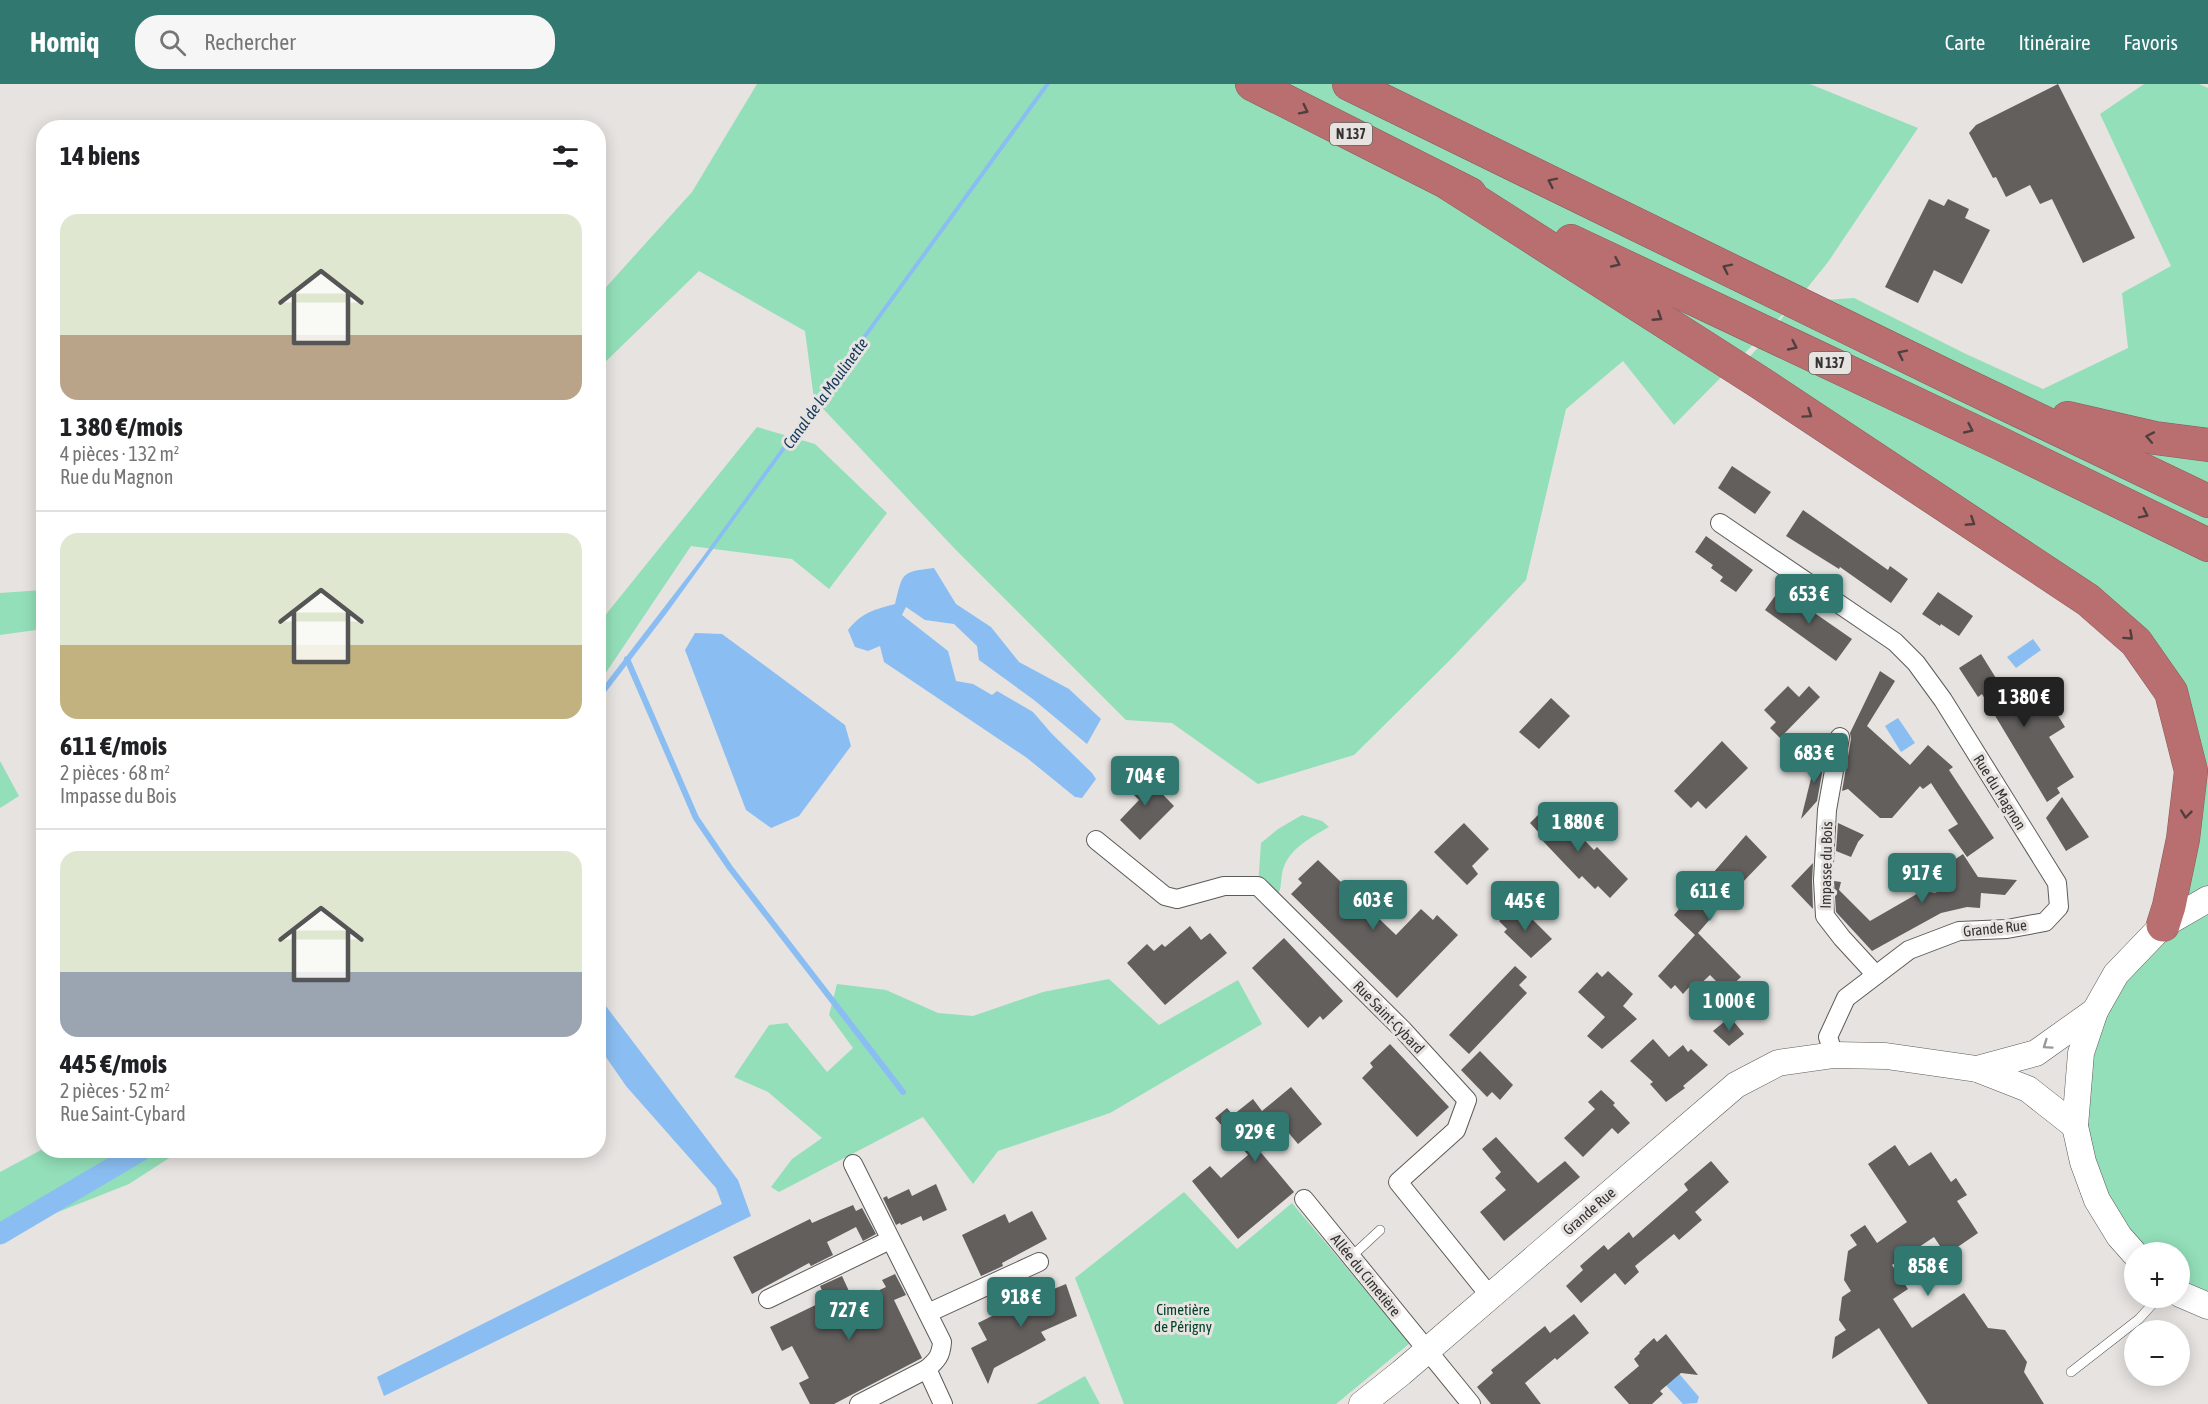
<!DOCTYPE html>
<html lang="fr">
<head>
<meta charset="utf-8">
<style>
  :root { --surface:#fff; --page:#f6f6f6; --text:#202124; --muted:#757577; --line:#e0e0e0; --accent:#317871 }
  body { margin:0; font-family:"Asap Condensed",sans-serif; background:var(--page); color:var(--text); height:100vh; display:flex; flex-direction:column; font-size:22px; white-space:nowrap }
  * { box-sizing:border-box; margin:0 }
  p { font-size:20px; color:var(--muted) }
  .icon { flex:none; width:33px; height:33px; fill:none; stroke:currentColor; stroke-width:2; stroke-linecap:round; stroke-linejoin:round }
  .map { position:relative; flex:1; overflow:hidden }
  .panel { position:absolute; left:36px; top:36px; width:570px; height:1038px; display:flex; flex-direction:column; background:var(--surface); border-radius:24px; box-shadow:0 3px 15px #0003 }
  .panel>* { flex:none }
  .controls { position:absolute; left:2124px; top:1158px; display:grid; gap:12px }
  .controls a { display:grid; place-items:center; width:66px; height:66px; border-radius:50%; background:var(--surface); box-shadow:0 3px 15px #0003; font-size:30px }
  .price { position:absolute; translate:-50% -51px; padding:0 14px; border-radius:6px; background:var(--accent); color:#fff; font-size:20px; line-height:39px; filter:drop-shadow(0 2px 3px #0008) }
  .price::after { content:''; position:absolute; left:50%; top:36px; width:18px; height:14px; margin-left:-9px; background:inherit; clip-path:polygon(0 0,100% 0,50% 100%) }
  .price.on { background:#222; color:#fff }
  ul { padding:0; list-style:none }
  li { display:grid; align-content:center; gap:12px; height:318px; padding:0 24px }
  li+li { border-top:2px solid var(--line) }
  li span { display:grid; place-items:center; height:186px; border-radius:18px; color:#555 }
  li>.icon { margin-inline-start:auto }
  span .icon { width:108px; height:108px; fill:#fffc; stroke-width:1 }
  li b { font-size:26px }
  h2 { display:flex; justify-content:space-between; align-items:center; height:72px; padding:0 24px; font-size:26px }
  header { display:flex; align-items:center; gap:36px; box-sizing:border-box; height:84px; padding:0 30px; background:var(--accent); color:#fff }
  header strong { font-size:28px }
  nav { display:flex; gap:33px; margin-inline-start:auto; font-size:21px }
  .search { width:420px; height:54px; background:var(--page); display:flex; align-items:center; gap:15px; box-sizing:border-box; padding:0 21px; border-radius:24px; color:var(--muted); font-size:22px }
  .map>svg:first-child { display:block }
  .green { fill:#93dfb9 }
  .water { fill:#8abef2 }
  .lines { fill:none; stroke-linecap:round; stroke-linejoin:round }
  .stream { stroke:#8abef2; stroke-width:6 }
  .canal { stroke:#8abef2; stroke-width:21 }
  .building { fill:#625f5d }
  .lane-casing { stroke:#5d5b58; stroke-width:10 }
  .street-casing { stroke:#5d5b58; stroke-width:20 }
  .secondary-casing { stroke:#5d5b58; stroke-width:27 }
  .highway-casing { stroke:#8a5a5a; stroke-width:34 }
  .lane { stroke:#fff; stroke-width:9 }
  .street { stroke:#fff; stroke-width:18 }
  .secondary { stroke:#fff; stroke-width:26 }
  .highway { stroke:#b96f6f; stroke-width:33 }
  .oneway { stroke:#4f3f3e }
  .oneway2 { stroke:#9a9998 }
  .labels { text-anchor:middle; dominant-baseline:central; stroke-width:6; stroke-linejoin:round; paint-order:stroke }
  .shield { fill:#e6e3e0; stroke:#696866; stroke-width:1.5 }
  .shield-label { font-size:14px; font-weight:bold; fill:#343332 }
  .street-label { font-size:15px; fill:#343332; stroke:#e6e3e0 }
  .park-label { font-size:15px; fill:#00412a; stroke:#e6e3e0 }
  .water-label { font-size:16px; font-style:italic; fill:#13395b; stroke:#e6e3e0 }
</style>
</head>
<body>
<header>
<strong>Homiq</strong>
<div class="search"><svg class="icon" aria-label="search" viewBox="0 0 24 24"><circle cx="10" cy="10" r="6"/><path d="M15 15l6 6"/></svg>Rechercher</div>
<nav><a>Carte</a><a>Itinéraire</a><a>Favoris</a></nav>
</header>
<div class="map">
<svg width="2208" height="1320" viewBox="0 0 2208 1320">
  <rect width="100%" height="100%" fill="#e6e3e0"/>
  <g class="green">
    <path d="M757,0H1810L1918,44L1828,178L1796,218L1854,214L1966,270L2043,305L2128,264L2122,209L2171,182L2100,30L2144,0H2199L2208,4V1221L2180,1209V1168H2134L2083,1078L2095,927L2163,841L2191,687L2136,558L1738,285L1770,251L1790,223L1674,341L1623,277L1566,325L1526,496L1451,575L1354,671L1258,700L1172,639L1126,636L955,465L814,315L805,247L699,187L599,284V211L692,108Z"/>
    <path d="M757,343L815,360L887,429L829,505L792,475L691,462L599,599V539Z"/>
    <path d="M43,506V545L0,551V509Z"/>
    <path d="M0,677L19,712L0,724Z"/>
    <path d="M1302,731L1322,737L1329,743C1310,754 1286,766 1282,790C1280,805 1282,804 1274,818L1258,802L1261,759L1278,745Z"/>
    <path d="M1109,895L1159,941L1238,896L1262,940L1110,1029L998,1067L973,1100L923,1033L779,1108L771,1103L792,1075L822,1054L768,1008L734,993L769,941L787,939L827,988L853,964L829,931L837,900L886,906L938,929L973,932L1043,908Z"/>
    <path d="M43,1065L44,1066L180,1067L129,1100L0,1151V1088Z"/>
    <path d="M1184,1108L1237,1165L1292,1119L1410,1259L1336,1320H1124L1075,1194Z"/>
    <path d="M1085,1292L1100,1320H1036Z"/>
  </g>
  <g class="water">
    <path d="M1045,0H1050L666,530L599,617V608L702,474Z"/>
    <path d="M934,484L956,520L991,543L1019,578L1069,605L1101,635L1087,660L1034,616L979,576L977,562L954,540L925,536L906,523L902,531L948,567L956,597L973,600L992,611L997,607L1033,628L1052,650L1092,689L1096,695L1082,714L1075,713L1027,674L884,578L880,562L868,567L855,563L848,546C862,528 874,526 895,520C903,488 901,488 934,484Z"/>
    <path d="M695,549L722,550L845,641L851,662L799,732L771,744L746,726L685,566Z"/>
    <path d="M2033,555L2041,566L2016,584L2007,573Z"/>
    <path d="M1898,634L1915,659L1901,668L1885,642Z"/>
    <path d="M599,913L738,1096L751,1132L384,1312L377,1293L722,1120L716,1104L626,1002L599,963Z"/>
    <path d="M142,1066L153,1067L0,1159V1150Z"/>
    <path d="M1676,1286L1699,1313L1697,1319L1683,1320L1663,1298Z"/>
  </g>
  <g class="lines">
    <path class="stream" d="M627,575L696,734L730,784L903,1008"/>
    <path class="canal" d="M0,1150L142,1066"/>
  </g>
  <g class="building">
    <path d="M2058,0L2135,154L2083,179L2052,115L2040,120L2030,101L2006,113L1996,93L1993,94L1969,49L1976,41Z"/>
    <path d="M1929,115L1944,122L1948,115L1969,125L1965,134L1990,146L1962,200L1934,186L1918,219L1885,203Z"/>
    <path d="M1732,382L1771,408L1755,430L1718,404Z"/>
    <path d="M1803,426L1888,486L1890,482L1908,495L1891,519L1840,483L1839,485L1786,452Z"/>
    <path d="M1706,452L1753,486L1736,508L1720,497L1723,493L1711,484L1713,481L1695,468Z"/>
    <path d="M1780,505L1852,555L1836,577L1765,526Z"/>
    <path d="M1938,508L1973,532L1959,552L1941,540L1940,542L1922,530Z"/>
    <path d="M1981,570L2012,620L2018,617L2020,621L2043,607L2065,643L2049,653L2074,693L2057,704L2060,709L2047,718L1982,610L1978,613L1959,584Z"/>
    <path d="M1880,587L1895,597L1867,642L1910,681L1928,661L1953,683L1949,686L1994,754L1967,773L1948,746L1958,740L1931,699L1923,705L1920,702L1892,734H1880L1848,705L1842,707L1851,655L1850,649Z"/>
    <path d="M1788,602L1799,613L1809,602L1820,613L1780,654L1770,644L1776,638L1764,626Z"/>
    <path d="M1551,614L1570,632L1539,665L1519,648Z"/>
    <path d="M1722,657L1748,684L1706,725L1698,717L1691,724L1674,707Z"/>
    <path d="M1817,670L1825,673L1817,717L1801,735Z"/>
    <path d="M1141,688L1174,722L1140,756L1120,736L1139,716L1126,703Z"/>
    <path d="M2062,713L2089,753L2066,767L2046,734Z"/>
    <path d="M1549,720L1594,766L1597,763L1628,795L1610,814L1598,802L1595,805L1582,792L1579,795L1540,754L1542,752L1530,739Z"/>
    <path d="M1464,739L1489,765L1472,782L1478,790L1467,801L1434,768Z"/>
    <path d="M1838,739L1864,751L1858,758L1851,773L1836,767Z"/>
    <path d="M1746,751L1767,773L1711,831L1712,833L1698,849L1741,893L1726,907L1710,891L1696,904L1691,901L1683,910L1675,901L1671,905L1658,892L1695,851L1674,831L1691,811L1693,812Z"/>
    <path d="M1963,770L1978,793L2017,796L2005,811L1981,809L1980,824L1967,823L1941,829L1872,867L1836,828L1834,797L1841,798L1839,806L1870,837L1922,807L1937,809L1928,804L1950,792L1945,782Z"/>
    <path d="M1318,776L1396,851L1421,825L1433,836L1437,831L1458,851L1397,914L1291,810L1302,799L1298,795Z"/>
    <path d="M1813,779L1812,797L1813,825L1791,802Z"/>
    <path d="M1514,823L1522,831L1525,828L1552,855L1531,874L1504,848L1507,845L1499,837Z"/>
    <path d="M1190,842L1201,856L1210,849L1227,869L1165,921L1127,879L1147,860L1154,867L1162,860L1165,863Z"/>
    <path d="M1284,854L1343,917L1323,936L1320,932L1308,944L1252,884Z"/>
    <path d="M1515,882L1527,893L1519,901L1527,909L1469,970L1449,951Z"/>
    <path d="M1608,887L1633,910L1623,922L1637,935L1602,965L1587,952L1605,933L1578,908L1597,888L1602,893Z"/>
    <path d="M1730,933L1744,950L1729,962L1713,947Z"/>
    <path d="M1653,955L1669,973L1683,961L1688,968L1691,965L1708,981L1683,1002L1685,1004L1666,1018L1650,1000L1653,998L1630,977Z"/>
    <path d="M1390,960L1449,1023L1417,1053L1362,994L1373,983L1370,979Z"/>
    <path d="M1480,967L1513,1001L1500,1016L1492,1008L1487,1013L1461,986Z"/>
    <path d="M1291,1003L1322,1040L1298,1060L1277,1035L1253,1056L1260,1063L1258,1065L1294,1108L1238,1155L1192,1097L1210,1082L1221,1094L1248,1071L1215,1034L1227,1024L1233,1031L1253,1015L1262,1027Z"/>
    <path d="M1601,1006L1615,1019L1613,1021L1630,1039L1618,1050L1612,1044L1583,1073L1564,1054L1595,1025L1588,1018Z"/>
    <path d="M1496,1053L1538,1099L1565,1077L1580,1093L1504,1157L1480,1128L1506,1106L1495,1094L1501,1088L1482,1065Z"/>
    <path d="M1895,1061L1909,1082L1931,1068L1951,1098L1956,1094L1967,1111L1957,1117L1978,1149L1946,1171L1934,1153L1892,1181L1908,1205L1893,1215L1912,1244L1964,1209L1988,1244L2005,1246L2027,1278L2024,1288L2044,1320H1928L1879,1244L1832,1275L1835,1253L1846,1246L1839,1236L1842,1213L1851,1207L1844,1196L1848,1167L1857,1161L1850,1151L1865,1141L1877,1159L1907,1138L1868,1080Z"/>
    <path d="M1711,1077L1729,1098L1695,1128L1702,1136L1679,1156L1674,1150L1635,1182L1639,1188L1625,1201L1615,1189L1581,1219L1566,1202L1583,1186L1580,1182L1604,1161L1608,1166L1629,1148L1633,1154L1688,1106L1684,1100Z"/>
    <path d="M936,1100L947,1126L923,1137L921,1132L901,1141L900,1139L896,1141L883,1114L887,1112L888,1115L909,1105L912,1112Z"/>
    <path d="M853,1121L856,1127L862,1124L876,1150L863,1157L856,1143L827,1158L833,1171L811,1182L809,1179L752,1210L733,1173L810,1135L812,1139Z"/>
    <path d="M1032,1127L1047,1155L1002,1179L1003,1182L981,1192L962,1151L1005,1130L1009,1139Z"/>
    <path d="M895,1190L906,1211L894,1216L922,1274L834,1320H810L799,1299L809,1294L792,1262L782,1267L770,1243L826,1216L820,1202L842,1192L854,1218L886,1203L882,1196Z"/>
    <path d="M1066,1200L1077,1232L1041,1248L1046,1256L994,1284L988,1300L971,1264L987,1256L978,1239L1014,1221Z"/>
    <path d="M1574,1230L1589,1249L1557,1276L1555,1274L1525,1299L1541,1320H1491L1477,1303L1493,1289L1491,1286L1545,1242L1550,1249Z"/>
    <path d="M1666,1250L1698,1291L1681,1289L1660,1307L1663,1310L1652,1320H1629L1614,1303L1639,1282L1634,1275L1640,1269L1639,1268L1654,1254L1657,1258Z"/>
  </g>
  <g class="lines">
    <defs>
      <g id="lane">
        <path d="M1352,1172L1380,1146"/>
        <path d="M2071,1288L2139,1235L2158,1214"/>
      </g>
      <g id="street">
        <path d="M1720,439L1895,558L1916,579L1943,616L2057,799L2059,823L2045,838L2007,845L1959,847L1909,866L1846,914L1828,953L1834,971"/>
        <path d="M1840,653L1827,726L1823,796L1825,832L1842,854L1876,891"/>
        <path d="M1096,756L1165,812L1177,815L1224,802H1258L1403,946L1467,1016L1456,1046L1398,1098L1490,1212"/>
        <path d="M853,1080L942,1258C941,1272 937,1276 927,1285L943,1320"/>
        <path d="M1304,1115L1471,1320"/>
        <path d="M768,1215L890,1156"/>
        <path d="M928,1229L1039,1178"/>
        <path d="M859,1320L927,1285"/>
      </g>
      <g id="secondary">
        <path d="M1977,985L2036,969L2095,927"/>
        <path d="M2134,1169L2119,1152L2097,1116L2083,1078L2075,1042L2081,969L2095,927L2116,890L2163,841L2208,815"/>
        <path d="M2180,1210L2208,1222"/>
        <path d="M1362,1320L1401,1289L1736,1001L1778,979L1834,971L1886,972L1977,985L2028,1005L2075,1042"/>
      </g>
      <g id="highway">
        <path d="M1252,0L1470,110"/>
        <path d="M1349,0L1955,296L2208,417"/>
        <path d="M1449,100L1759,298L2088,516L2136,558L2171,608L2191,687L2183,755L2169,822L2163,841"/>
        <path d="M1571,157L1997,358L2208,461"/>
        <path d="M2068,334L2155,354L2208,361"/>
      </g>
    </defs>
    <use href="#lane" class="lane-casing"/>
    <use href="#street" class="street-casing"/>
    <use href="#secondary" class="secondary-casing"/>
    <use href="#highway" class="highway-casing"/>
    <use href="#lane" class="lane"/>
    <use href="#street" class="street"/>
    <use href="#secondary" class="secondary"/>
    <use href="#highway" class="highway"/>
  </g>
  <defs><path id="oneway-chevron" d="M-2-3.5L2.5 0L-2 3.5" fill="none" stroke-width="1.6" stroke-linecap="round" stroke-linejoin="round" transform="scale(1.5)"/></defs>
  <g class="oneway">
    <use href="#oneway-chevron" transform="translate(1304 26) rotate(27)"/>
    <use href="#oneway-chevron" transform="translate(1552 98) rotate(-154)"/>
    <use href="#oneway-chevron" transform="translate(1616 179) rotate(25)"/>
    <use href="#oneway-chevron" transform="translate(1727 184) rotate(-154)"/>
    <use href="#oneway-chevron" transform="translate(1658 233) rotate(33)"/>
    <use href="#oneway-chevron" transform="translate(1793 262) rotate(25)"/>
    <use href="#oneway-chevron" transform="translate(1902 270) rotate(-154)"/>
    <use href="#oneway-chevron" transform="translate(1808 330) rotate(34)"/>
    <use href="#oneway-chevron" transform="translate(1969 345) rotate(25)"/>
    <use href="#oneway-chevron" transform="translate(2150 353) rotate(-169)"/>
    <use href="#oneway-chevron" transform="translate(2144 430) rotate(26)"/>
    <use href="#oneway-chevron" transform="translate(1971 438) rotate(33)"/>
    <use href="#oneway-chevron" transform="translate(2129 552) rotate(42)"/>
    <use href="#oneway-chevron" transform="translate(2186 730) rotate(96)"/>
  </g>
  <use class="oneway2" href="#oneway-chevron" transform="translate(2047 961) rotate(145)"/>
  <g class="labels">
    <g class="shield">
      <rect x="1330" y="39" width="42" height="22" rx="4.5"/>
      <rect x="1809" y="268" width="42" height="22" rx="4.5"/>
    </g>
    <g class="shield-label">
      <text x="1351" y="50">N 137</text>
      <text x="1830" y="279">N 137</text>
    </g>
    <g class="street-label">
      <text transform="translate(2000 708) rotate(58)">Rue du Magnon</text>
      <text transform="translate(1826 781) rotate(-89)">Impasse du Bois</text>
      <text transform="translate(1995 844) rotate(-6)">Grande Rue</text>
      <text transform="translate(1389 933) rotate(46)">Rue Saint-Cybard</text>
      <text transform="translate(1589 1127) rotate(-41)">Grande Rue</text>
      <text transform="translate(1366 1191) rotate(51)">Allée du Cimetière</text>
    </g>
    <g class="park-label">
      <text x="1183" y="1225">Cimetière<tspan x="1183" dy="17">de Périgny</tspan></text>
    </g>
    <g class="water-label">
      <text transform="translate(825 309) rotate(-54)">Canal de la Moulinette</text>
    </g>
  </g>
</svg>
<div class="controls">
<a>+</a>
<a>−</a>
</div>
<b class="price" style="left:1809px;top:541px">653 €</b>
<b class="price on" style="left:2024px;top:644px">1 380 €</b>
<b class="price" style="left:1814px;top:700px">683 €</b>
<b class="price" style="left:1145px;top:723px">704 €</b>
<b class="price" style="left:1578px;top:769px">1 880 €</b>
<b class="price" style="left:1922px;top:820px">917 €</b>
<b class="price" style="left:1710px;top:838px">611 €</b>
<b class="price" style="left:1373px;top:847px">603 €</b>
<b class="price" style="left:1525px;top:848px">445 €</b>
<b class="price" style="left:1729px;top:948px">1 000 €</b>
<b class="price" style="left:1255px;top:1079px">929 €</b>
<b class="price" style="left:1928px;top:1213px">858 €</b>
<b class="price" style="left:1021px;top:1244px">918 €</b>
<b class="price" style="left:849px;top:1257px">727 €</b>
<section class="panel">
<h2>14 biens<svg class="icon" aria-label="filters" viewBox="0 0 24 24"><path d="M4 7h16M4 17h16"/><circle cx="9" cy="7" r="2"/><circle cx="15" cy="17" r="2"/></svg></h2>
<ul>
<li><span style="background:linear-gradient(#dfe7d0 65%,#b9a48a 0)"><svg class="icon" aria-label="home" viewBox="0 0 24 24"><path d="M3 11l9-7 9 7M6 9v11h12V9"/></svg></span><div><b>1 380 €/mois</b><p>4 pièces · 132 m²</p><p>Rue du Magnon</p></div></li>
<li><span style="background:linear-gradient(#dfe7d0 60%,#c2b280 0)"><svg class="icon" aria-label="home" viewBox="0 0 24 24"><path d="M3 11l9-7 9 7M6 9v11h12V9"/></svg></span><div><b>611 €/mois</b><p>2 pièces · 68 m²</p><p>Impasse du Bois</p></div></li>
<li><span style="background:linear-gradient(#dfe7d0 65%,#9aa5b1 0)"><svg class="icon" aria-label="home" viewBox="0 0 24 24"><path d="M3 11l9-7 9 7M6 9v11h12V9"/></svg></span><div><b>445 €/mois</b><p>2 pièces · 52 m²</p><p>Rue Saint-Cybard</p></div></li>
</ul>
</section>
</div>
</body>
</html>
